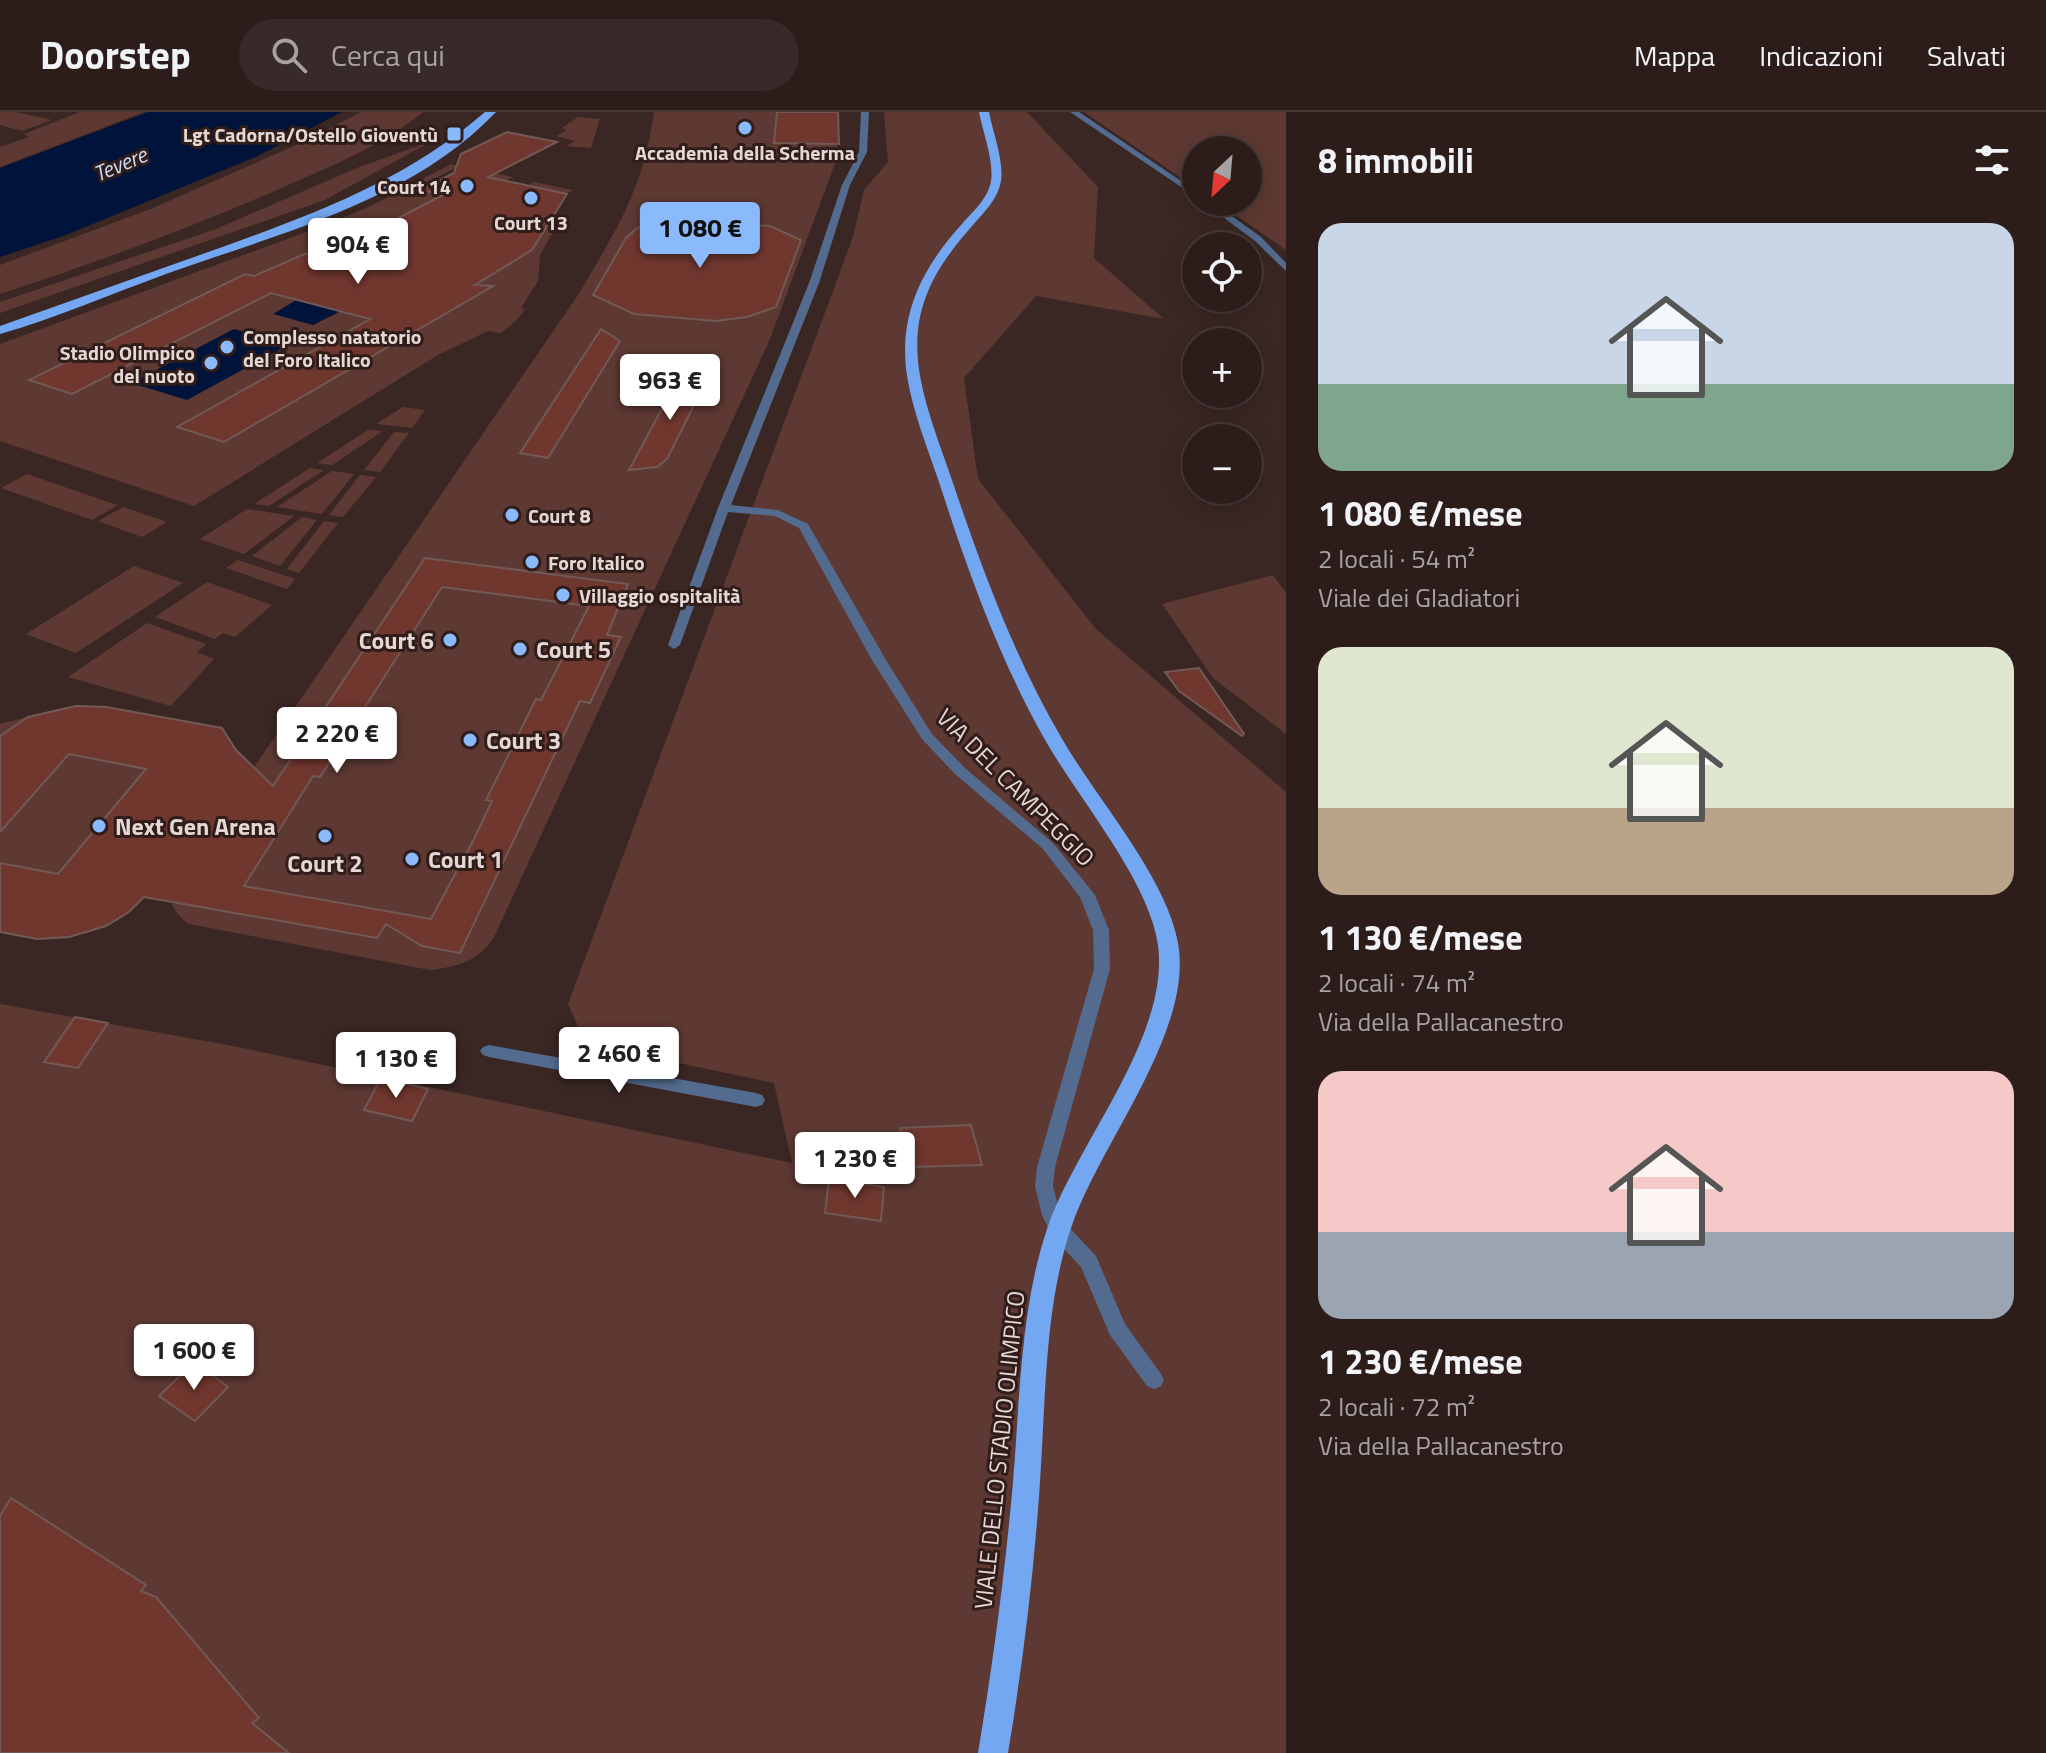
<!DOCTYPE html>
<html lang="it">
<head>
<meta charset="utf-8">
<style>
  :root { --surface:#2c1d1b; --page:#382a28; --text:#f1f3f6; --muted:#a6a2a3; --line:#483b3a; --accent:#8bbafc }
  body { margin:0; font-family:"Titillium Web",sans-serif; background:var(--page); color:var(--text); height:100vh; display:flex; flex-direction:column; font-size:30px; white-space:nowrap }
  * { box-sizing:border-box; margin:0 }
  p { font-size:26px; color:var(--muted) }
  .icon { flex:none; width:44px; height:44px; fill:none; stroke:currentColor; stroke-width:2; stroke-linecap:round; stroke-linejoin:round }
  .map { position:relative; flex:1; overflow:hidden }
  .drawer { display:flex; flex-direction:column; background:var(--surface); width:760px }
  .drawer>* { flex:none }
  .needle { width:52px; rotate:206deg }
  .fabs { position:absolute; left:1182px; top:24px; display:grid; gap:16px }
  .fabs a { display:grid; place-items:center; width:80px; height:80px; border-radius:50%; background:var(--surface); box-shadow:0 4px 20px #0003,0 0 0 2px var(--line); font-size:40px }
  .price { position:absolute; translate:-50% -68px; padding:0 18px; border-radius:8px; background:#fff; color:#222; font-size:26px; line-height:52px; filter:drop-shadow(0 2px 4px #0008) }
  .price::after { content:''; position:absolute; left:50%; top:48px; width:24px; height:18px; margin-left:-12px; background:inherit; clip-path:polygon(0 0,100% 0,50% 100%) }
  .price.active { background:var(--accent); color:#111 }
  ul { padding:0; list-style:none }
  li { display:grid; align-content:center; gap:16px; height:424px; padding:0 32px }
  li span { display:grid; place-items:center; height:248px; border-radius:24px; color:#555 }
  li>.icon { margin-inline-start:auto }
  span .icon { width:144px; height:144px; fill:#fffc; stroke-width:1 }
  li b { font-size:34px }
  h2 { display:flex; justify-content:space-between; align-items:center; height:96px; padding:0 32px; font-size:34px }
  header { display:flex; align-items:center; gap:48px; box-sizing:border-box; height:112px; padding:0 40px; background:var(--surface); border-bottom:2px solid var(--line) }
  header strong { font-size:38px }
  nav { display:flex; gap:44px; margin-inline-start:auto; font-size:28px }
  .search { width:560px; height:72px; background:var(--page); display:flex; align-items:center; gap:20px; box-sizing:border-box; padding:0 28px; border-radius:44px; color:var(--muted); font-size:30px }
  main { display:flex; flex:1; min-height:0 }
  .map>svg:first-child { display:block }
  .green { fill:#5e3933 }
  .water { fill:#00133a }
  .building { fill:#70372f; stroke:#715a56; stroke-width:2; fill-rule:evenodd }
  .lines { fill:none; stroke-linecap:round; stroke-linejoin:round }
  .minor { fill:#526b8e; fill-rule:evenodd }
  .primary { fill:#74a7f1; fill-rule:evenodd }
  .poi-dot { fill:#8bbafc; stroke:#301d1a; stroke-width:3 }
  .labels { text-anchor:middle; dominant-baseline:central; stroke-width:6; stroke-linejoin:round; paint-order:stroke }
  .far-poi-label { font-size:20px; font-weight:bold; fill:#e4d7d4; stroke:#301d1a; text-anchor:start }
  .far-water-label { font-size:22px; font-style:italic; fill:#c9ddfa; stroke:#301d1a }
  .poi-label { font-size:24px; font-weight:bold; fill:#e4d7d4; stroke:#301d1a; text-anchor:start }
  .street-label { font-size:24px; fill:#e4d7d4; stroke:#301d1a }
</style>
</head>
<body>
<header>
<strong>Doorstep</strong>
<div class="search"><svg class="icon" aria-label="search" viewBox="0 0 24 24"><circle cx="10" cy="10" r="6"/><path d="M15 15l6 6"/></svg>Cerca qui</div>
<nav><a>Mappa</a><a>Indicazioni</a><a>Salvati</a></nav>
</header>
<main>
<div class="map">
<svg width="1286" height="1641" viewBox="0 0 1286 1641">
  <rect width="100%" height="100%" fill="#3a2724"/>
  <g class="green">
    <path d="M0,0H16L52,8L22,19L0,13Z"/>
    <path d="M80,0H144L0,55V35L29,25L24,22Z"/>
    <path d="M361,0H423C380,35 329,55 279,77C187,117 95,151 0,182V153L153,96L294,34Z"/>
    <path d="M654,0H838L837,46L770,227L495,823C481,848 458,855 430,858L189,812C170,798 167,787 178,766L578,183C617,117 643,78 654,0Z"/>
    <path d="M884,0H1027L1098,75L1094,146L1164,207L1036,184L964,266L978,367L1096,517L1286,680V1641H0V892L233,934L792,1051L774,971L608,936L579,916L568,892L853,125L864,78L888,50Z"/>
    <path d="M1084,0H1286V138L1217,90H1248V38H1196V76Z"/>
    <path d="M578,5L600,7L591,36L566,34L575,29L556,24L567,18L562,16Z"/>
    <path d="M434,28L325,88L0,201V190L216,117L357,56Z"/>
    <path d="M451,52L459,54L405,82L418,85L475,57L513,65L458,92L480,98L534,70L573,78L521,107L556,115L540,143L538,169L521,196L525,197L518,207L501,221L488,219L438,243L194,394L0,329V232L320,115L371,94Z"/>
    <path d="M403,295L425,298L412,316L376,312Z"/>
    <path d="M368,318L383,319L332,353L317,351Z"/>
    <path d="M394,320L409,321L380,360L364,358Z"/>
    <path d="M310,356L324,358L269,394L254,392Z"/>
    <path d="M332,359L354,362L322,402L277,395Z"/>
    <path d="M27,362L111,391L118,393L92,408L1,376Z"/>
    <path d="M360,363L376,365L343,405L329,403Z"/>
    <path d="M123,395L167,410L142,425L98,409Z"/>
    <path d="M247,397L294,404L244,442L200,427Z"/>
    <path d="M302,405L317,408L280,454L252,444Z"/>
    <path d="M324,409L338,411L299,461L287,457Z"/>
    <path d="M238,448L295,467L287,477L226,456Z"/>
    <path d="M134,454L183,471L76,541L26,522Z"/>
    <path d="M1273,463L1286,481V622L1213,566L1162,492Z"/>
    <path d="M207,470L272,493L235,525L223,521L215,527L155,505Z"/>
    <path d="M147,511L206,532L197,540L214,547L171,594L68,565Z"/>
    <path d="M99,594L211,615L225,622L239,644L145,783C105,829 55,831 0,820V612L66,595Z"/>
  </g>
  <g class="water">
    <path d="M148,0H342L258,44L66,123L0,145V56Z"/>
    <path d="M303,184L347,196L313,213L273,202Z"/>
    <path d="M234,217L290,232L187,288L131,271Z"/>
  </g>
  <g class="building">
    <path d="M777,0H838L839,32L774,31Z"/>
    <path d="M507,20L557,30L488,65L567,82L532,138L475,173L493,174L224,330L177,315L370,207L271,181L72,282L29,268L245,162L254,164L307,141L323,145L443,83L421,78L454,61L461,42Z"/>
    <path d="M664,108L770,114L801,128L776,195L747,205L716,209L634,202L593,183L626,126L637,116Z"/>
    <path d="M601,217L620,229L548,346L520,341Z"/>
    <path d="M681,261L708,265L667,347L657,355L629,358Z"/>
    <path d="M425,446L628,472L607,523L621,525L590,591L580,589L460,841L422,834L386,812L377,826L144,785L129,800L106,814L69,825L37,827L0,820V751L58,762L146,657L69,642L0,720V624L28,605L76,594L106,595L222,616L236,638L273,674ZM442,475L589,494L541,588L536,587L486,688L492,689L474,727L431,807L244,774L313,664L320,665Z"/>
    <path d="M1199,556L1244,622L1242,624L1179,579L1165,560Z"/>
    <path d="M75,905L108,911L78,956L44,950Z"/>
    <path d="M381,966L428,977L412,1009L364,998Z"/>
    <path d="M971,1013L982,1053L909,1055L900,1016Z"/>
    <path d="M829,1067L884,1075L881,1109L825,1101Z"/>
    <path d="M194,1250L228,1275L195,1309L159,1284Z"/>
    <path d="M11,1386L146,1473L141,1479L156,1485L259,1606L252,1611L289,1641H0V1404Z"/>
  </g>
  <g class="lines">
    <g class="minor">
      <path d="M861,0H869L867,40L850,73L819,171L731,393L778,398L808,412L886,548L932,622L965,656L1053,731L1095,783L1109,818L1110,857L1055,1055L1053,1074L1060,1102L1066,1112L1096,1144L1125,1212L1161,1262L1164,1268L1161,1274L1154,1277L1147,1274L1110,1223L1081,1155L1052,1124L1042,1103L1035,1074L1037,1055L1094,857L1093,818L1080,785L1043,737L955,662L922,627L872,548L799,416L775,404L728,400L680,533L674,537L668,533L718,396L809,171L842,73L859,40Z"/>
      <path d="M1070,0H1079L1196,79V85Z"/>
      <path d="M1203,90H1212L1261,125L1286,151V159L1255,129Z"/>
      <path d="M489,933L756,981L762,983L765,988L762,993L756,995L489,945L483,943L480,939L483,935Z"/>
    </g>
    <g class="primary">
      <path d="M485,0H496C412,89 277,122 166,162C111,182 56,206 0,222V214C66,191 131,167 197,144C300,107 401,73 485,0Z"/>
      <path d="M979,0H989C993,21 1004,49 1001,69C998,87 984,100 973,113C932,159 909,200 920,264C927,302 942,338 954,374C983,460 1015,546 1061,625C1095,685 1166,764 1178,831C1194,920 1099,1032 1071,1116C1044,1197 1046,1286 1040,1370C1034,1460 1023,1551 1008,1641H978C993,1551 1005,1461 1013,1370C1020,1286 1020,1198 1047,1117C1076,1031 1170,926 1158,833C1149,768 1077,685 1044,626C999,546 968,460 940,373C928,337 913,301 907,264C898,203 922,156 962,112C973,99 988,87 991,69C994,49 983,21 979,0Z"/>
    </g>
  </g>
  <g class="poi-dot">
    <circle cx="745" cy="16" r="8"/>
    <rect x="446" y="14" width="16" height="16" rx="4"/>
    <circle cx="467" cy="74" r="8"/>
    <circle cx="531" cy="86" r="8"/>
    <circle cx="227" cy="235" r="8"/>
    <circle cx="211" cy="251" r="8"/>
    <circle cx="512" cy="403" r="8"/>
    <circle cx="532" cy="450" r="8"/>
    <circle cx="563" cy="483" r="8"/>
    <circle cx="450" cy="528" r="8"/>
    <circle cx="520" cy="537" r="8"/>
    <circle cx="470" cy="628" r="8"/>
    <circle cx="99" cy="714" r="8"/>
    <circle cx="325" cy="724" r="8"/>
    <circle cx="412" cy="747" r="8"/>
  </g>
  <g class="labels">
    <g class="far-poi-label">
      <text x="438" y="22" text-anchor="end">Lgt Cadorna/Ostello Gioventù</text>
      <text x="745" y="40" text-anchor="middle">Accademia della Scherma</text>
      <text x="451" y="74" text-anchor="end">Court 14</text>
      <text x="531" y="110" text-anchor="middle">Court 13</text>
      <text x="243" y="224">Complesso natatorio<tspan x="243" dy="23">del Foro Italico</tspan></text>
      <text x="195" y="240" text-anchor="end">Stadio Olimpico<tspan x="195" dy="23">del nuoto</tspan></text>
      <text x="528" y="403">Court 8</text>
      <text x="548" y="450">Foro Italico</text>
      <text x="579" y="483">Villaggio ospitalità</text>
    </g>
    <g class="far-water-label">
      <text transform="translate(120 52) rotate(-23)">Tevere</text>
    </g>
    <g class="poi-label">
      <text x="434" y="528" text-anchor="end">Court 6</text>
      <text x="536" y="537">Court 5</text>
      <text x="486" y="628">Court 3</text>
      <text x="115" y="714">Next Gen Arena</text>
      <text x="428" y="747">Court 1</text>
      <text x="325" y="751" text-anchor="middle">Court 2</text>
    </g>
    <g class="street-label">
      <text transform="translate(1016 675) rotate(45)">VIA DEL CAMPEGGIO</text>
      <text transform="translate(999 1338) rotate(-84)">VIALE DELLO STADIO OLIMPICO</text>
    </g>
  </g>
</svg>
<div class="fabs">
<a><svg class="needle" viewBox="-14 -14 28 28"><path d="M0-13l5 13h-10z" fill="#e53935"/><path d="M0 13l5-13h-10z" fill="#a6a2a3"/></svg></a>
<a><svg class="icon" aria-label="locate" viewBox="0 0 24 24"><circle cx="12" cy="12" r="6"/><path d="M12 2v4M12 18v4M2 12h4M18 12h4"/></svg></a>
<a>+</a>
<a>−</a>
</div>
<b class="price active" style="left:700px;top:158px">1 080 €</b>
<b class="price" style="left:358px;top:174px">904 €</b>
<b class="price" style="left:670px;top:310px">963 €</b>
<b class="price" style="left:337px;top:663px">2 220 €</b>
<b class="price" style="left:619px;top:983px">2 460 €</b>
<b class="price" style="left:396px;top:988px">1 130 €</b>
<b class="price" style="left:855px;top:1088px">1 230 €</b>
<b class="price" style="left:194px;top:1280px">1 600 €</b>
</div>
<section class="drawer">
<h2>8 immobili<svg class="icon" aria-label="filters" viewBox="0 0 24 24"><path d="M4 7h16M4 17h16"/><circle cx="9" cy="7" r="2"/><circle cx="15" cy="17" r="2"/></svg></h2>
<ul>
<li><span style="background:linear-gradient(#c9d6e8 65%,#7fa58c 0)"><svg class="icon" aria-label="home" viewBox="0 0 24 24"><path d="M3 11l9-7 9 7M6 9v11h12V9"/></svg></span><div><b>1 080 €/mese</b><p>2 locali · 54 m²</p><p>Viale dei Gladiatori</p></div></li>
<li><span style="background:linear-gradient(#dfe7d0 65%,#b9a48a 0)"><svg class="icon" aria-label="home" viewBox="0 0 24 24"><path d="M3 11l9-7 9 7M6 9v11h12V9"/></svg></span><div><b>1 130 €/mese</b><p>2 locali · 74 m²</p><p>Via della Pallacanestro</p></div></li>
<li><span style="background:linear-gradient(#f6c9c9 65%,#9aa5b1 0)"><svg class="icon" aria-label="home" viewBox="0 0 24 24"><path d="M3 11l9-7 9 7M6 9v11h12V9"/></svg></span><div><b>1 230 €/mese</b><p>2 locali · 72 m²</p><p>Via della Pallacanestro</p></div></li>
</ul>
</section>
</main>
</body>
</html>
